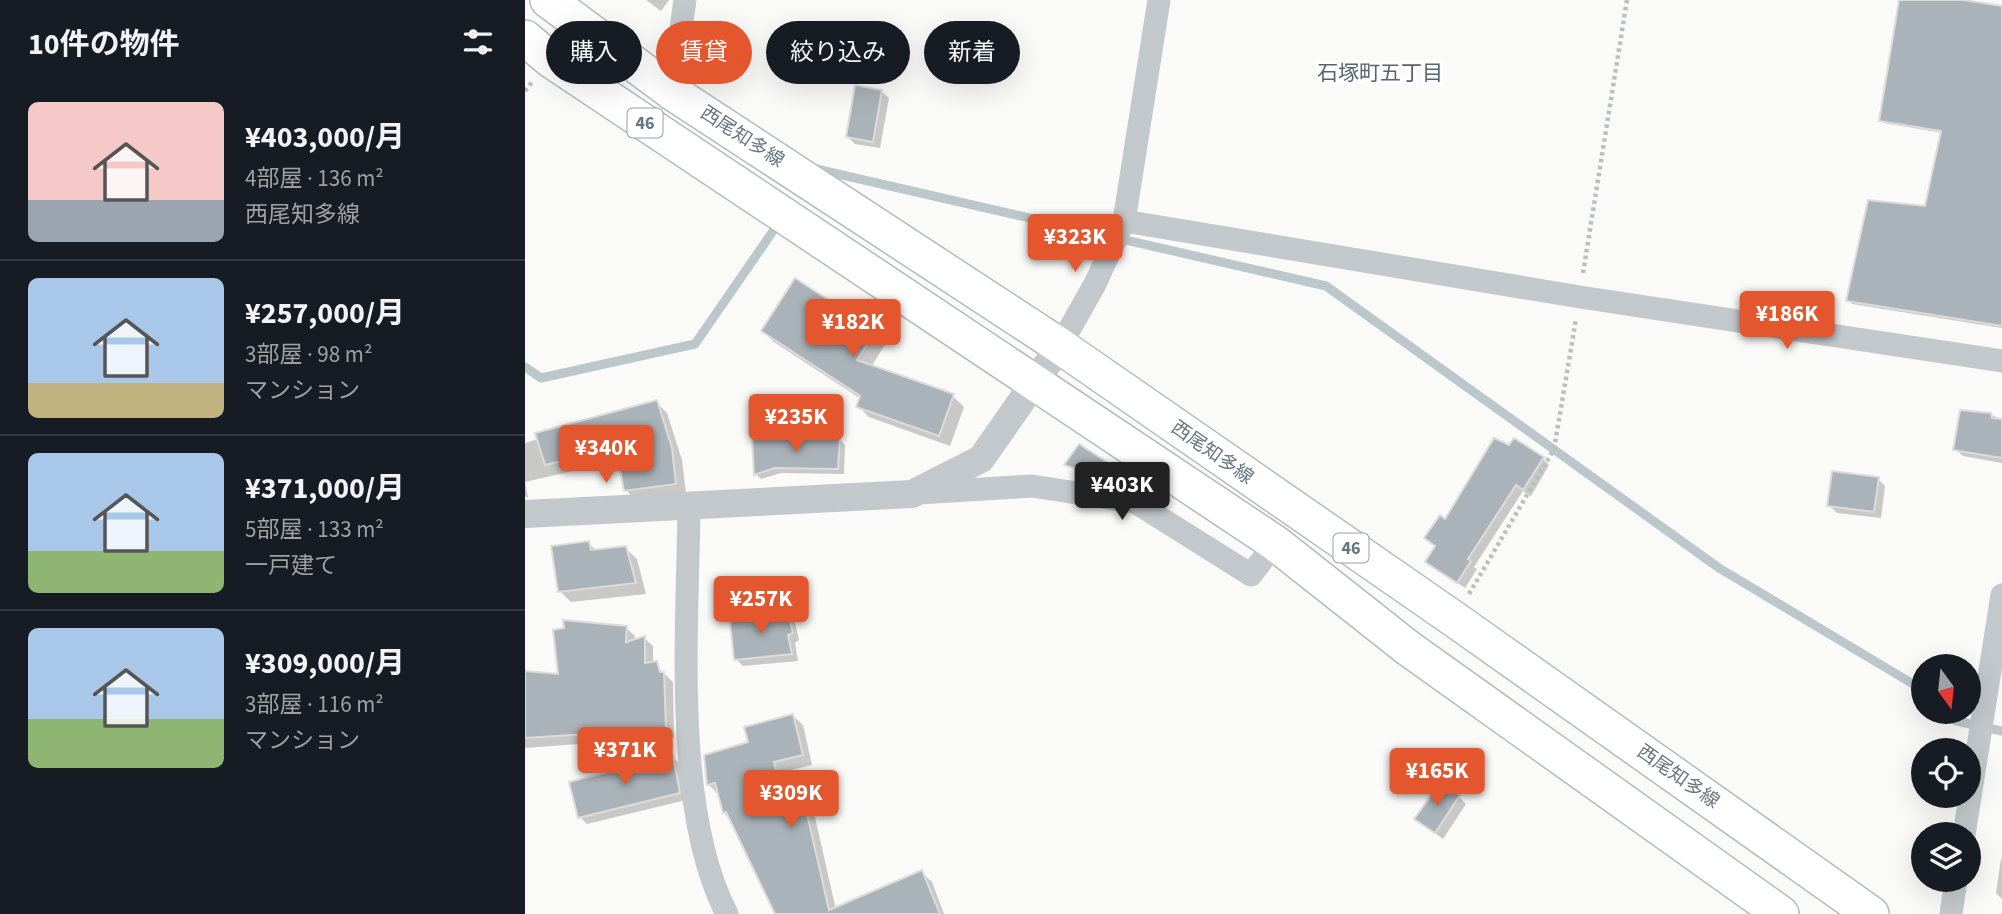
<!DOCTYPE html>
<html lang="ja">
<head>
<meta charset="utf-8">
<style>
  :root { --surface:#171b24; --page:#242831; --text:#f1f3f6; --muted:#9ea1a6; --line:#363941; --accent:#e4572e }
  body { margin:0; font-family:"Source Sans 3","Noto Sans JP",sans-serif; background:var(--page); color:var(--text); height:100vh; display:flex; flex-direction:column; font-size:26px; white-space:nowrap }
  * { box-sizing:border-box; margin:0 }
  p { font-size:23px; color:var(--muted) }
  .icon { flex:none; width:38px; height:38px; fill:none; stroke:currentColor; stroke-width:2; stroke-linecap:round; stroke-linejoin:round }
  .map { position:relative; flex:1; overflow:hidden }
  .sheet { display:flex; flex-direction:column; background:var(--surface); width:525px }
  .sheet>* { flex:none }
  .banner { position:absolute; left:21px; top:21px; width:665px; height:63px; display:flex; gap:14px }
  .needle { width:46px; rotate:165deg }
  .fabs { position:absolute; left:1386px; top:654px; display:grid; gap:14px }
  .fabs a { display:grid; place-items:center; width:70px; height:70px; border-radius:50%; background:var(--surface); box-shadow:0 7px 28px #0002; font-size:35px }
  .price { position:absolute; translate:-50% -60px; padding:0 16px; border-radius:7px; background:var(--accent); color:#fff; font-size:23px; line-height:46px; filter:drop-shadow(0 2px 4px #0008) }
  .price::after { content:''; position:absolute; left:50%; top:42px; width:21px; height:16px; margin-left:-10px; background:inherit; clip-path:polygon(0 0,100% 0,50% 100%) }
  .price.selected { background:#222; color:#fff }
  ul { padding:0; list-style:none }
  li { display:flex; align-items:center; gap:21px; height:175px; padding:0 28px }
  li+li { border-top:2px solid var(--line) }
  li span { display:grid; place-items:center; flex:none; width:196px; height:140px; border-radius:10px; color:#555 }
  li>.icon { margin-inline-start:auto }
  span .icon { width:84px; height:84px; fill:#fffc; stroke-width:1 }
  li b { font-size:30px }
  h2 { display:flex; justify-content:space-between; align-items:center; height:84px; padding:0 28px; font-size:30px }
  .chip { padding:0 24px; border-radius:32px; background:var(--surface); box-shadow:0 7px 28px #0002; font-size:24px; line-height:63px }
  .chip.selected { background:var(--accent); color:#fff }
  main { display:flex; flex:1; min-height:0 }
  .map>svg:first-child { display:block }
  .shadow { fill:#0003 }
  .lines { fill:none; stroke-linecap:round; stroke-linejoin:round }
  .stream { stroke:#bbc7cb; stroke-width:9 }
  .building { fill:#aab3b9; stroke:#dcdcda; stroke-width:2 }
  .primary-casing { stroke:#b5babe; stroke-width:38 }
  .path { stroke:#bbbfc2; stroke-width:4.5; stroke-dasharray:3.5 3.5; stroke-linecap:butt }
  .minor { stroke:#c3c8cc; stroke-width:23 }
  .tertiary { stroke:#c3c8cc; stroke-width:28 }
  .primary { stroke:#fff; stroke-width:35 }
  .labels { text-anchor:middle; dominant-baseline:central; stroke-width:7; stroke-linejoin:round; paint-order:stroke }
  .shield { fill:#fff; stroke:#939fa8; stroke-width:2 }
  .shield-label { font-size:18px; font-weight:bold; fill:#657683 }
  .street-label { font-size:19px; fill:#657683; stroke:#fff }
  .neighbourhood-label { font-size:21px; fill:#57646e; stroke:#fff }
</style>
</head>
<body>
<main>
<section class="sheet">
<h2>10件の物件<svg class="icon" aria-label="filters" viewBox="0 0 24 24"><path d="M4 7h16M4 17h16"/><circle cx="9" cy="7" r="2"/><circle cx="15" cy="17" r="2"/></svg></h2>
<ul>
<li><span style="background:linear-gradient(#f6c9c9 70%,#9aa5b1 0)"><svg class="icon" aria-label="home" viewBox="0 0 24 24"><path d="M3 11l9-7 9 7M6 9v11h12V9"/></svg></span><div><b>¥403,000/月</b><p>4部屋 · 136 m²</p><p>西尾知多線</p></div></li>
<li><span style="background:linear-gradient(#a9c7e8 75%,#c2b280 0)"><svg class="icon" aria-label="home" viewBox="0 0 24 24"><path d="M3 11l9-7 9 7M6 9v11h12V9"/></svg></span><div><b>¥257,000/月</b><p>3部屋 · 98 m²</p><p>マンション</p></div></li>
<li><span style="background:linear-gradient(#a9c7e8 70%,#8fb573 0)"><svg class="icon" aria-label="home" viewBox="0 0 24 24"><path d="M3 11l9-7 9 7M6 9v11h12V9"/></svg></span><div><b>¥371,000/月</b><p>5部屋 · 133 m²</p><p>一戸建て</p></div></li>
<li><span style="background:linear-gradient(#a9c7e8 65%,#8fb573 0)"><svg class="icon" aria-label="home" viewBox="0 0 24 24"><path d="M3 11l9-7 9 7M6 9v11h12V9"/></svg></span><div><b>¥309,000/月</b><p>3部屋 · 116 m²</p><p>マンション</p></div></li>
</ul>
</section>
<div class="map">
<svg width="1477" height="914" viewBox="0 0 1477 914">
  <rect width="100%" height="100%" fill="#fafaf8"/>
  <g class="shadow">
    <path d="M121,0H144L136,11Z"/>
    <path d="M1376,0H1428L1477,8V328L1327,304L1323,300L1401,208L1418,133L1359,123L1356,120Z"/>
    <path d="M356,91L364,98L355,148L330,144L323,137Z"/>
    <path d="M238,331L350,332L361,343L346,367L428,396L439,407L425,446L344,417L333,406L336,399L249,342Z"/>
    <path d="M131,402L142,413L157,460L161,494L112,501L101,490L95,460L0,482L3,497H0V443Z"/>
    <path d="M1465,414L1477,420V463L1438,456L1430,449Z"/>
    <path d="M314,439L320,445L319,474L256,473L236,479L231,474Z"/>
    <path d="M1017,458L1024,465L1006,496L998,491L949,567L952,569L940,588L902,562L911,547L920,521Z"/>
    <path d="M541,465L609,482L612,485L610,489Z"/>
    <path d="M1353,479L1360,486L1356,518L1312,513L1304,505Z"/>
    <path d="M63,543L72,551L100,548L112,559L121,594L46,602L35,591Z"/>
    <path d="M262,616L270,623L274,640L270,643L273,661L218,666L211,659Z"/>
    <path d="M101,628L110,636L109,641L119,638L128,646V663L148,682L149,737L0,748V673L35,676Z"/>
    <path d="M268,716L278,725L287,765L258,772L267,810L280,807L290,817L311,910L397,873L407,882L419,914H263L199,812L193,794L183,784L225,743Z"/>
    <path d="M147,757L155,764L161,800L62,824L55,817Z"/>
    <path d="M934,797L941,804L918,839L891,819Z"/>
    <path d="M1476,859H1477V899L1471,893Z"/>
  </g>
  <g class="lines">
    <g class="stream">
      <path d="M291,169L801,286L1194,568L1398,690"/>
      <path d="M0,367L16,378L170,344L255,221"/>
      <path d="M1422,712L1431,721L1477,731"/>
    </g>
  </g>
  <g class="building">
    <path d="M1374,0H1439L1477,6V326L1321,301L1343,200L1400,206L1416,131L1354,121Z"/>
    <path d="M330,85L357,90L348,142L321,137Z"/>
    <path d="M270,278L351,331L332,360L429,394L414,436L331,407L335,396L236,331Z"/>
    <path d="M132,400L147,448L151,484L99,491L91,448L20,465L10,433Z"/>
    <path d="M1435,410L1466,413L1467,418L1477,419V458L1428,450Z"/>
    <path d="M315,437L313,469L249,468L229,475L227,439Z"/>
    <path d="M969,438L984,445L989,438L1019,457L998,490L991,485L943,559L946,561L932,583L900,562L910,546L899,538L915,515L920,519Z"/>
    <path d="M554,444L610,480L607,486L539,465Z"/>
    <path d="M1307,471L1354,477L1349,512L1302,506Z"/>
    <path d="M64,541L66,550L101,546L111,583L33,592L26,546Z"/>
    <path d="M234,614H263L268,633L263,635L267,654L209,660L205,622Z"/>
    <path d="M38,620L102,626L101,642L120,636V663L132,661L135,672H139L141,729L0,738V671L33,674L28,630L39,628Z"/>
    <path d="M268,714L278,755L249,762L261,810L280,805L304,910L397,870L415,914H250L201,812L198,813L190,783L182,785L179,755L223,742L219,727Z"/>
    <path d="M148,755L155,793L53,818L44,782Z"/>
    <path d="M916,782L935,795L910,833L889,819Z"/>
  </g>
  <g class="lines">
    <defs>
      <g id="primary">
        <path d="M23,0L147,92L535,346L929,619L1346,914"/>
        <path d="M0,38L26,60L750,543L883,648L1256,914"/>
      </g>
    </defs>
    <use href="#primary" class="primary-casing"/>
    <g class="path">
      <path d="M0,91L7,82"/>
      <path d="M1058,273L1102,0"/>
      <path d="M944,594L1029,449L1051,319"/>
    </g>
    <g class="minor">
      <path d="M147,92L160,0"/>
      <path d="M599,221L1055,297L1477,361"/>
      <path d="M535,346L570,284L599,221L634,0"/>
      <path d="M393,493L507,486L610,502L726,575L750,543"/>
      <path d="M164,506C163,625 147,809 202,914"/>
      <path d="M1439,835L1477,595"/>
      <path d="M1426,914L1431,880"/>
    </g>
    <path class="tertiary" d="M0,514L387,494L456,459L535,346"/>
    <use href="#primary" class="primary"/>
  </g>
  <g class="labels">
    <g class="shield">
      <rect x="102.5" y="108.5" width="35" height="29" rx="5"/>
      <rect x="808.5" y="533.5" width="35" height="29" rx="5"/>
    </g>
    <g class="shield-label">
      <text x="120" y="123">46</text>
      <text x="826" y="548">46</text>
    </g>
    <g class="street-label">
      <text transform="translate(217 137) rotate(33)">西尾知多線</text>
      <text transform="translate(687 453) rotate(35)">西尾知多線</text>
      <text transform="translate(1153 777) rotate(35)">西尾知多線</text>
    </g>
    <g class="neighbourhood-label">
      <text x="855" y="73">石塚町五丁目</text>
    </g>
  </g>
</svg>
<div class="fabs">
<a><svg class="needle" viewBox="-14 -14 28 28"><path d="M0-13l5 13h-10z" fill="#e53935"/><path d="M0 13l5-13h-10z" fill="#9ea1a6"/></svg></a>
<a><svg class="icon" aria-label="locate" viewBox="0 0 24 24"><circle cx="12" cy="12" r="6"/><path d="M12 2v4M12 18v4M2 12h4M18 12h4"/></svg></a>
<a><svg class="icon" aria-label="layers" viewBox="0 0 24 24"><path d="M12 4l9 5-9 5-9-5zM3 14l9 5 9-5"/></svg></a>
</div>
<b class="price" style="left:550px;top:274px">¥323K</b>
<b class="price" style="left:1262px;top:351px">¥186K</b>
<b class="price" style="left:328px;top:359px">¥182K</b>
<b class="price" style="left:271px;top:454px">¥235K</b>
<b class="price" style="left:81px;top:485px">¥340K</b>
<b class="price selected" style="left:597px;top:522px">¥403K</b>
<b class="price" style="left:236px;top:636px">¥257K</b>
<b class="price" style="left:100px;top:787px">¥371K</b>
<b class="price" style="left:912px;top:808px">¥165K</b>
<b class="price" style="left:266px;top:830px">¥309K</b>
<div class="banner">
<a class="chip">購入</a>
<a class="chip selected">賃貸</a>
<a class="chip">絞り込み</a>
<a class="chip">新着</a>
</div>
</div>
</main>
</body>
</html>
